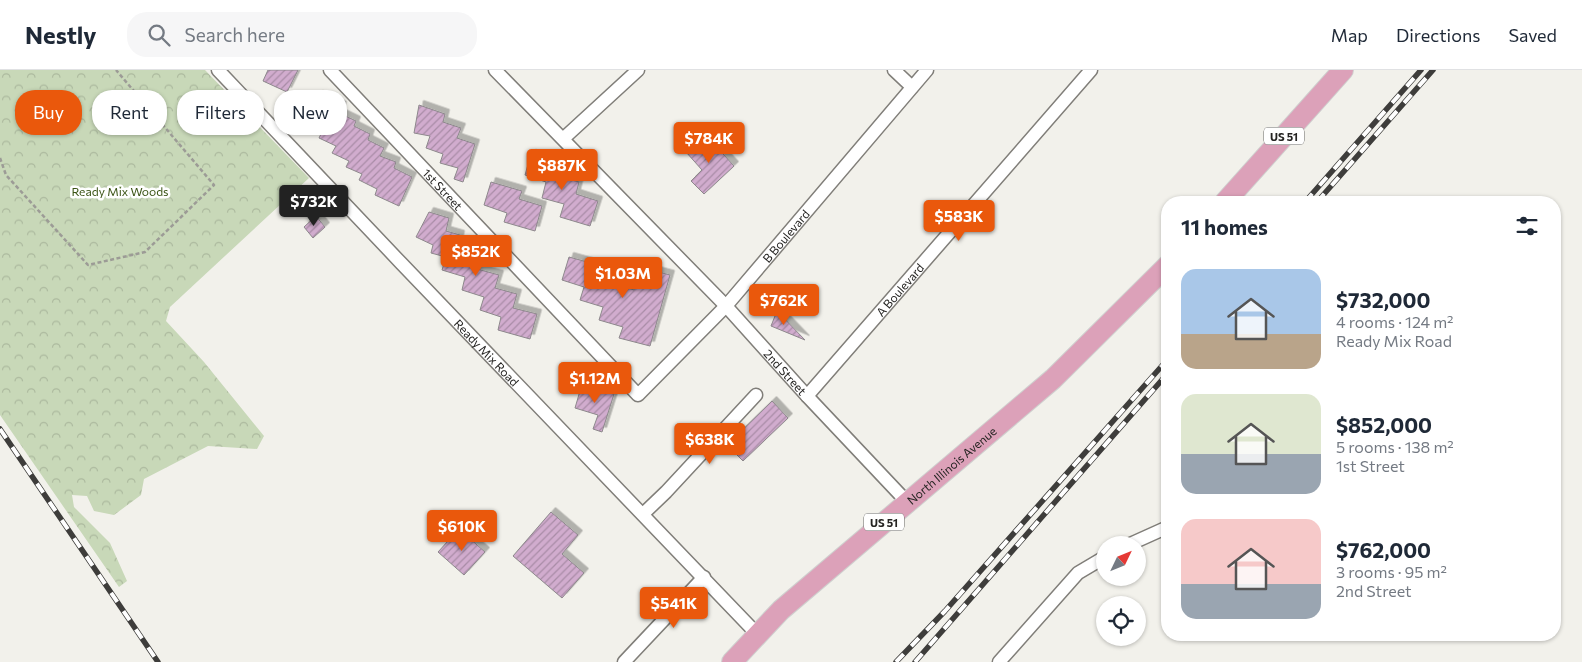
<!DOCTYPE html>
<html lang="en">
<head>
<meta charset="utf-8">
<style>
  :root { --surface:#fff; --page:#f6f6f7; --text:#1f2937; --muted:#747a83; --line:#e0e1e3; --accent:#ea580c }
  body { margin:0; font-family:Commissioner,sans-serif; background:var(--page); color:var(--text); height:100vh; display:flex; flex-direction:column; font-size:19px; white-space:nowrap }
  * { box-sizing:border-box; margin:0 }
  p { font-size:16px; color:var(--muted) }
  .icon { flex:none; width:28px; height:28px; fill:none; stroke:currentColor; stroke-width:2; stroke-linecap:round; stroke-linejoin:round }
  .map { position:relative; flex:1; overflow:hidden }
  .sheet { position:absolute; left:1161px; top:126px; width:400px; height:445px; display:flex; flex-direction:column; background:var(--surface); border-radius:20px; box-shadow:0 1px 4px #0004 }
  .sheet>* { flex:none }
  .banner { position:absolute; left:15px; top:20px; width:475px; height:45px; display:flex; gap:10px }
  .needle { width:32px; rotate:47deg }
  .fabs { position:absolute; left:1096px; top:466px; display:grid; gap:10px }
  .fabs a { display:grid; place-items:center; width:50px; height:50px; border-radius:50%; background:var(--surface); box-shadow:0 1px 4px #0004; font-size:25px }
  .price { position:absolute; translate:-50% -42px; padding:0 11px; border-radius:5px; background:var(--accent); color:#fff; font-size:16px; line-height:32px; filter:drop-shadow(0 1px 2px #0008) }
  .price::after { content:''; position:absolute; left:50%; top:30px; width:15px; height:11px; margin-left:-8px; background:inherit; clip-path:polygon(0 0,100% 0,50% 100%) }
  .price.current { background:#222; color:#fff }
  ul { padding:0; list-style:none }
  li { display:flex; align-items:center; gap:15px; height:125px; padding:0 20px }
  li span { display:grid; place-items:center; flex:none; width:140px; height:100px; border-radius:15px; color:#555 }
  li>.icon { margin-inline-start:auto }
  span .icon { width:60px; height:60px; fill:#fffc; stroke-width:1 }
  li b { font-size:21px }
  h2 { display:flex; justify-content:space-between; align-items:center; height:60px; padding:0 20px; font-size:21px }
  .chip { padding:0 18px; border-radius:20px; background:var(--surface); box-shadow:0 1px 4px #0004; font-size:18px; line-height:45px }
  .chip.current { background:var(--accent); color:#fff }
  header { display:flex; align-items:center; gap:30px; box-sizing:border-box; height:70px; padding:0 25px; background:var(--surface); border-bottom:1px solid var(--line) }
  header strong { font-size:24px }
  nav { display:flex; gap:28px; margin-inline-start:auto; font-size:18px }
  .search { width:350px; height:45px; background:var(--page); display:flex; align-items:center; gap:12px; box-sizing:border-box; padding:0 18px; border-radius:20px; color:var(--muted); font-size:19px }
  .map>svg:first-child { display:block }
  .forest { fill:url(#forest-crowns) }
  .building { fill:url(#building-hatch); stroke:#8d888c; filter:url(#shadow) }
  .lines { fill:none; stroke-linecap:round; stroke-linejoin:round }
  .minor-casing { stroke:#807e79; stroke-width:15 }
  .primary-casing { stroke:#cfcfce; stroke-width:22 }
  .path { stroke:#9c9b96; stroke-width:2.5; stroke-dasharray:4 2.5; stroke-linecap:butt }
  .minor { stroke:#fff; stroke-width:12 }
  .primary { stroke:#dca1b9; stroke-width:20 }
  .rail-casing { stroke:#3e3d3b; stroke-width:5.5 }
  .rail { stroke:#fff; stroke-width:4; stroke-dasharray:11; stroke-linecap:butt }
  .labels { text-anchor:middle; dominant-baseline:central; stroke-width:5; stroke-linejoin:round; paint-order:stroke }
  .shield { fill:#fff; stroke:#666664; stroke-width:1 }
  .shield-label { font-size:11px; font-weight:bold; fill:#252422 }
  .street-label { font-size:12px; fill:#252422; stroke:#fff }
  .park-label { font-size:12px; fill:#3a5314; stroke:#fff }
</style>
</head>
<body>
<header>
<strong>Nestly</strong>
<div class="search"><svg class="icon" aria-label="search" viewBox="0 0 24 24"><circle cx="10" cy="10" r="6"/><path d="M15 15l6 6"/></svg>Search here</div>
<nav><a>Map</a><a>Directions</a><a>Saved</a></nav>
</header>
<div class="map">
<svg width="1582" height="592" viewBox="0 0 1582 592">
  <defs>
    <pattern id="forest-crowns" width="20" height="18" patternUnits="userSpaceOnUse" patternTransform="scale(1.25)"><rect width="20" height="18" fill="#c8d8b8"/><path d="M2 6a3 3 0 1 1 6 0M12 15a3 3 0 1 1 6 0" fill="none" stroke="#acb99e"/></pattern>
    <pattern id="building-hatch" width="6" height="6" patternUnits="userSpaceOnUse" patternTransform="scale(1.25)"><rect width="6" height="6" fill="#d1acce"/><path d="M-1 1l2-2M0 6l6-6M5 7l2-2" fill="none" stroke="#a98ca7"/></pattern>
    <filter id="shadow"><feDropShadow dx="4.5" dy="-4.5" stdDeviation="0" flood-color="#0004"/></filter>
  </defs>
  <rect width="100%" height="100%" fill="#f2f1eb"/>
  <path class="forest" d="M0,0H205L309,108L170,237L166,251L204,292L264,366L257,379L208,376L144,409L141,425L114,445L94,441L87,426L72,425L74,437L110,473L127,511L119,517L0,345Z"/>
  <g class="building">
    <path d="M268,0H298L287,22L263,11Z"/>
    <path d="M318,25L342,36L339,43L356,51L354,56L370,64L368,70L384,78L380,86L396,92L394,98L412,107L399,136L375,125L377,119L359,110L362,104L346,97L349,91L332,83L336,76L319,68L322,62L304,54Z"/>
    <path d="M419,35L445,44L443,52L461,58L457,68L475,74L463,112L454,109L458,98L440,93L443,84L426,78L430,66L414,63Z"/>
    <path d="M705,64L734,96L704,124L691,111L702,100L686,82Z"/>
    <path d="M531,84L561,93L557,106L579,112L576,124L598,131L590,156L560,147L564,134L542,128L546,112L525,105Z"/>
    <path d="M491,112L522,121L519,129L542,136L535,161L504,152L507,143L484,135Z"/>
    <path d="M429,142L449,148L446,161L460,165L457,178L481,185L477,199L499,205L495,218L517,224L513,238L537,244L530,269L498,260L501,247L480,240L484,227L462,220L465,207L442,200L446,187L431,183L433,175L416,167Z"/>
    <path d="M316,146L325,157L313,168L304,157Z"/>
    <path d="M569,187L598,195L595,208L634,220L640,197L670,205L650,276L619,268L623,257L599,250L603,237L580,230L584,217L562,210Z"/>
    <path d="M777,241L805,270L771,256Z"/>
    <path d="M582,314L614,324L602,362L593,359L598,345L575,338Z"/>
    <path d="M772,331L788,348L743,391L727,375Z"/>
    <path d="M551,442L578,465L562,484L584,503L562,528L513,486Z"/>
    <path d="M459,459L485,482L464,505L438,482Z"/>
  </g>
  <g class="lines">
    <defs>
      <g id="minor">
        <path id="s1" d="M218,0L401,193L757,564"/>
        <path id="s2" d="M330,0L638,325L726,236L927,0"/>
        <path id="s3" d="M495,0L726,236L807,326L907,432"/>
        <path d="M894,0L912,17"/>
        <path d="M564,68L638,0"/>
        <path id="s4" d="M807,326L1091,0"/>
        <path d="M643,444L666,422L756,325"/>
        <path d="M1128,475L1168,457"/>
        <path d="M624,592L704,507"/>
        <path d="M999,592L1078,503L1105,487"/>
      </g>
      <g id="primary">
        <path d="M1225,132L1343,0"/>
        <path id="s5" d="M732,592L781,540L1053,309L1168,195"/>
      </g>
    </defs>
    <use href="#minor" class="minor-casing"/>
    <use href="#primary" class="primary-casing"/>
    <path class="path" d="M0,88L6,105L88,195L145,182L214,115L116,0"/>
    <use href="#minor" class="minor"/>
    <use href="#primary" class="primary"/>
    <defs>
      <g id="rail">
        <path d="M1305,132L1421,0"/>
        <path d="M1317,132L1433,0"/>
        <path d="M0,359L158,592"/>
        <path d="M896,592L945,541L1168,289"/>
        <path d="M915,592L1168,303"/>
      </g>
    </defs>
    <use href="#rail" class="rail-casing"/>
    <use href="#rail" class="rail"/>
  </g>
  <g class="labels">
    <g class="shield">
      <rect x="1264" y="57.5" width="40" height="17" rx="4"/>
      <rect x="864" y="443.5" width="40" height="17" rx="4"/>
    </g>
    <g class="shield-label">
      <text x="1284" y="66">US 51</text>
      <text x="884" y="452">US 51</text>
    </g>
    <g class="street-label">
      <text stroke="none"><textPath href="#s2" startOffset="164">1st Street</textPath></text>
      <text stroke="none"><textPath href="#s2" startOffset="665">B Boulevard</textPath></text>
      <text stroke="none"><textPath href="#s4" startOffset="141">A Boulevard</textPath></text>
      <text stroke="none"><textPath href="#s1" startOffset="390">Ready Mix Road</textPath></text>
      <text stroke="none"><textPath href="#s3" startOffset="419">2nd Street</textPath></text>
      <text stroke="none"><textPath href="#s5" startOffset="295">North Illinois Avenue</textPath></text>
    </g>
    <g class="park-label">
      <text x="120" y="121">Ready Mix Woods</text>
    </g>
  </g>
</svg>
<div class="fabs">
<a><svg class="needle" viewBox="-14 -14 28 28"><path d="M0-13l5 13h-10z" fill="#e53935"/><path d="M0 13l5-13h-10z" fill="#747a83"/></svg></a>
<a><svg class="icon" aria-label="locate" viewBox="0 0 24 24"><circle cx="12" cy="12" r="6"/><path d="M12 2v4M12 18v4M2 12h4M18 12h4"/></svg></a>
</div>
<b class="price" style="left:709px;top:94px">$784K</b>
<b class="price" style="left:562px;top:121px">$887K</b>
<b class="price current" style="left:314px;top:157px">$732K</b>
<b class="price" style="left:959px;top:172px">$583K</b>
<b class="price" style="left:476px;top:207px">$852K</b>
<b class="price" style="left:623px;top:229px">$1.03M</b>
<b class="price" style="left:784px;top:256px">$762K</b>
<b class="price" style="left:595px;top:334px">$1.12M</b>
<b class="price" style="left:710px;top:395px">$638K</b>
<b class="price" style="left:462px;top:482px">$610K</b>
<b class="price" style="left:674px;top:559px">$541K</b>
<div class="banner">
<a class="chip current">Buy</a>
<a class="chip">Rent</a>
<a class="chip">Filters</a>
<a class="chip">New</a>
</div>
<section class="sheet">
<h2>11 homes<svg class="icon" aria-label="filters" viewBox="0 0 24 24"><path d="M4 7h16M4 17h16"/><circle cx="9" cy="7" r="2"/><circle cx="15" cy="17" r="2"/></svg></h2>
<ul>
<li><span style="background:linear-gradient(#a9c7e8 65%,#b9a48a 0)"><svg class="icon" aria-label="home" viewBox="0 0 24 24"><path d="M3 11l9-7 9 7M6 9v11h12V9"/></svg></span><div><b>$732,000</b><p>4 rooms · 124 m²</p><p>Ready Mix Road</p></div></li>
<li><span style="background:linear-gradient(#dfe7d0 60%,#9aa5b1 0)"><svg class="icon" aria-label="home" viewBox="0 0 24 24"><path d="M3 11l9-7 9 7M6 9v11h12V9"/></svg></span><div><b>$852,000</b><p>5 rooms · 138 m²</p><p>1st Street</p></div></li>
<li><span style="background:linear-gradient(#f6c9c9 65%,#9aa5b1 0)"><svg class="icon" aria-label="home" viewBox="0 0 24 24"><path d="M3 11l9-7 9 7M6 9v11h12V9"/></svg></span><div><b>$762,000</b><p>3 rooms · 95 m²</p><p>2nd Street</p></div></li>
</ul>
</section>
</div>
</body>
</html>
